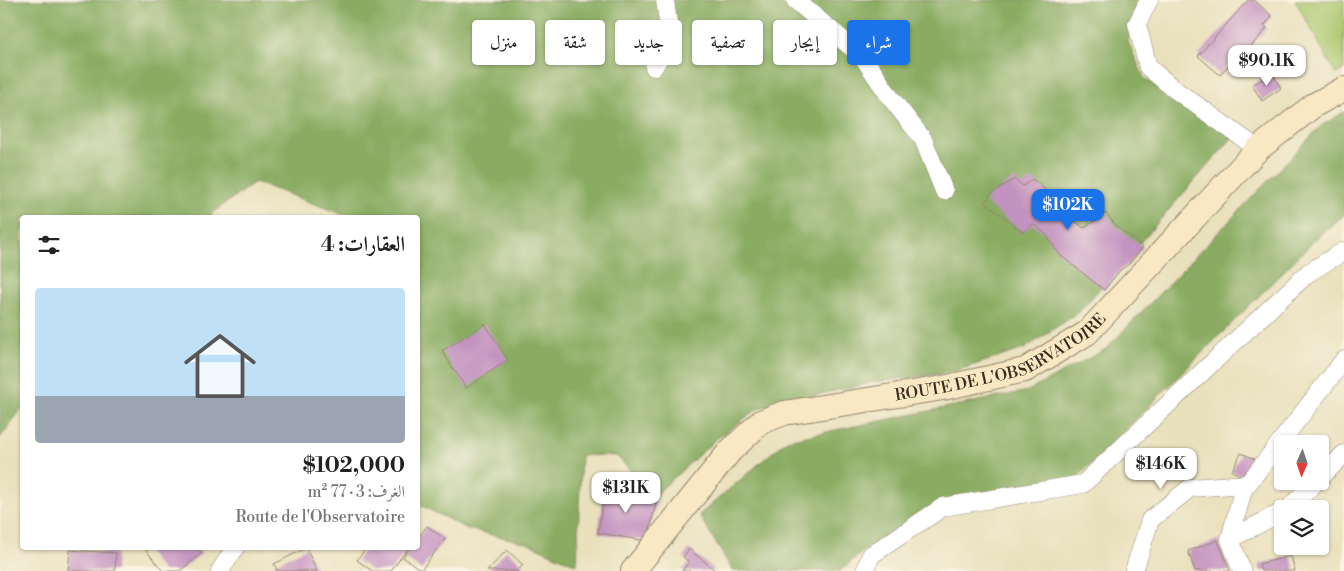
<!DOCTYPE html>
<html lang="ar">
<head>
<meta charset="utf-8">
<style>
  :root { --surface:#fff; --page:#f6f6f6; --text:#222; --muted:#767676; --line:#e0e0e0; --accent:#1a73e8 }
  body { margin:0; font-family:"Libre Bodoni",Amiri,serif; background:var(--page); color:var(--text); direction:rtl; height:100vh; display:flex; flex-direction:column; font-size:19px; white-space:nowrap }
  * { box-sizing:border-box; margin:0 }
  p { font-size:16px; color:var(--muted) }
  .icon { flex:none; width:28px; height:28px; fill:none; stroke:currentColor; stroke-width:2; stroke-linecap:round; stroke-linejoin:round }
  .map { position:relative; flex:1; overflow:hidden; direction:ltr }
  .details { position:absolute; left:20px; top:215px; width:400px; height:335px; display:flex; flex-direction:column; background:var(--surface); border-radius:5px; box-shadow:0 1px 4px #0004; direction:rtl }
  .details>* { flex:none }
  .banner { position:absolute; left:435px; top:20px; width:475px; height:45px; direction:rtl; display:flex; gap:10px }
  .needle { width:32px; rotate:182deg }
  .fabs { position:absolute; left:1274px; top:435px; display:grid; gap:10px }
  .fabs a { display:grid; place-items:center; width:55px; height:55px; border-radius:5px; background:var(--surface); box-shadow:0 1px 4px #0004; font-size:25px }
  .price { position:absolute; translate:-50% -42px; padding:0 11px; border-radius:10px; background:#fff; color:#222; font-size:16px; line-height:32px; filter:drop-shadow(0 1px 2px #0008) }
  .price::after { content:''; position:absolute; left:50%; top:30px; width:15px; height:11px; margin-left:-8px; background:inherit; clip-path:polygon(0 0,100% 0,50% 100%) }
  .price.current { background:var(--accent); color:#fff }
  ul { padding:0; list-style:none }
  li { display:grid; align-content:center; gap:10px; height:265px; padding:0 15px }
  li+li { border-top:1px solid var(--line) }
  li span { display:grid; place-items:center; height:155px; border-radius:5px; color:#555 }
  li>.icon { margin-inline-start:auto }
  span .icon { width:90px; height:90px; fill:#fffc; stroke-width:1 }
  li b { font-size:21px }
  h2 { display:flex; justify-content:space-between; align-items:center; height:60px; padding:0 15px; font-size:21px }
  .tag { padding:0 18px; border-radius:5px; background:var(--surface); box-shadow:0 1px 4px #0004; font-size:18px; line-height:45px }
  .tag.current { background:var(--accent); color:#fff }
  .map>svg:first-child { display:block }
  .green { fill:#acc86f; stroke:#747946 }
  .forest { fill:#89ac62; stroke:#626b40 }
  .building { fill:#c292c0 }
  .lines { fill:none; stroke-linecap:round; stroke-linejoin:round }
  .street-casing { stroke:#92856d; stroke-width:19 }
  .secondary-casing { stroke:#92856d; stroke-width:26 }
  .street { stroke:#fff; stroke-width:18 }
  .secondary { stroke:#f8e8c3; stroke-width:24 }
  .labels { text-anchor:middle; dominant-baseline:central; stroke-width:4.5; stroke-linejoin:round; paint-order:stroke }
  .street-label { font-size:16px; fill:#3b2a1e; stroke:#fcf5e5 }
</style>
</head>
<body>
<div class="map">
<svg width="1344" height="571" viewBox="0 0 1344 571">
  <rect width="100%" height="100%" fill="#fcf5e5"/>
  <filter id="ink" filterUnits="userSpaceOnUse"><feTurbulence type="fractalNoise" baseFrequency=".02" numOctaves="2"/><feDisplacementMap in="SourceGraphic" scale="10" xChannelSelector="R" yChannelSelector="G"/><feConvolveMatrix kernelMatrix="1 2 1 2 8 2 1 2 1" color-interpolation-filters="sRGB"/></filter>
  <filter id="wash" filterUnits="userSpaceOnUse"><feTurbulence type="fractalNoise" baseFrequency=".0096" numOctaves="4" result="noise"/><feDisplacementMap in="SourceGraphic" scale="20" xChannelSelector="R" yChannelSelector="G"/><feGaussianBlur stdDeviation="1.12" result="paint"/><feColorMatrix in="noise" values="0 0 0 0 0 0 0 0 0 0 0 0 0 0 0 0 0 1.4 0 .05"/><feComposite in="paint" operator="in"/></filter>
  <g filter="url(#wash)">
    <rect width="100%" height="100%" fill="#e9e0bc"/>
    <path class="green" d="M1295,0H1344V69L1336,74Z"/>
    <g class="forest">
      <path d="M0,0H1138L1128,42L1144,78L1232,138L1079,312L1024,349L949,373L874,382L759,408L716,439L654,496L617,456L581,455L577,565L527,543L468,529L418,504V218L350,217L255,182L212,213L211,217L22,218V408L0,438Z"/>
      <path d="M1344,112V215L1321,234L1073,482L902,525L873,543L840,571H733L699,515L787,440L1028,391L1106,349L1321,126Z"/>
    </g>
    <g id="blocks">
      <g class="building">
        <path d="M1248,0H1254L1272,16L1264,26L1267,28L1237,62L1234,59L1220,75L1198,56Z"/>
        <path d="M1272,73L1281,88L1262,101L1252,85Z"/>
        <path d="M1014,179L1023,186L1032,179L1056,198L1052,203L1084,228L1106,213L1115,225L1143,247L1129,264L1120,270L1104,290L1060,255L1045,233L1033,224L1023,232L987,204L985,202L991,194Z"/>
        <path d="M485,324L508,360L466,388L442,351Z"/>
        <path d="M1241,453L1257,460L1248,479L1232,471Z"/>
        <path d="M606,480L656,503L647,541L598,533Z"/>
        <path d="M427,526L445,539L421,570L403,557L410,548H418V538Z"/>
        <path d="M1218,540L1230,571H1195L1188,551Z"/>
        <path d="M144,548H197L202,553L180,571H163Z"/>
        <path d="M306,548L317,571H278L274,564Z"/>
        <path d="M366,548H408L391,571H372L357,560Z"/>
        <path d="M689,549L716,571H682L689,562L683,557Z"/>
        <path d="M70,550L116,553L115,571H68Z"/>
        <path d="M507,550L523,565L517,571H487Z"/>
        <path d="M1291,556L1295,571H1261L1259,564Z"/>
      </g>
    </g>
  </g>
  <g filter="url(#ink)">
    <use href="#blocks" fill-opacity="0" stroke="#92856d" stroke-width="1"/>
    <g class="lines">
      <defs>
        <g id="street">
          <path d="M795,0L863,57L890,97L923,139L944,191"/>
          <path d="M1149,0L1137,24L1148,67L1174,89L1258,149"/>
          <path d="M654,67L670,38L665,0"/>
          <path d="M1320,478L1344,454"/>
          <path d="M1288,509L1317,481"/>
          <path d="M1230,539L1282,512"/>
          <path d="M220,571L235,548"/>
          <path d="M865,571L871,555L943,507L1083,484L1308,273L1344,251"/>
          <path d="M1134,571L1150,520L1190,488L1247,484"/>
          <path d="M1242,571L1230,539L1243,490L1344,360"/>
        </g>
        <g id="secondary">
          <path id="s1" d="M633,571L730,451L761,422L784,413L943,388L1025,370L1087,333L1258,149L1314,105L1344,89"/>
        </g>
      </defs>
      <use href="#street" class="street-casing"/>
      <use href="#secondary" class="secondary-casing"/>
      <use href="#street" class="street"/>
      <use href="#secondary" class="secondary"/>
    </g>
  </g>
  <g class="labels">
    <g class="street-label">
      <text stroke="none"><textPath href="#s1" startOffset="448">ROUTE DE L'OBSERVATOIRE</textPath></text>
    </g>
  </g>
</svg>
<div class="fabs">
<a><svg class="needle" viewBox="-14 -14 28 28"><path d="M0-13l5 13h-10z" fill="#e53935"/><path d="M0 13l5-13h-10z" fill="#767676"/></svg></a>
<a><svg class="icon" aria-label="layers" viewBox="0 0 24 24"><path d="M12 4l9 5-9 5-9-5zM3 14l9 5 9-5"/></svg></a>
</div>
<b class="price" style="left:1267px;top:87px">$90.1K</b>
<b class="price current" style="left:1068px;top:231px">$102K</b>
<b class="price" style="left:1161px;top:490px">$146K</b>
<b class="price" style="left:626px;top:514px">$131K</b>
<div class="banner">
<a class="tag current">شراء</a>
<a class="tag">إيجار</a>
<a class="tag">تصفية</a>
<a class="tag">جديد</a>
<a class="tag">شقة</a>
<a class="tag">منزل</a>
</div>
<section class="details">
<h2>العقارات: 4<svg class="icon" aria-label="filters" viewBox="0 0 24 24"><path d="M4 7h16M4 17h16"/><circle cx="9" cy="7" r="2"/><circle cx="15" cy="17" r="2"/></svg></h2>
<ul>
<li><span style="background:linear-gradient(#bfe0f5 70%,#9aa5b1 0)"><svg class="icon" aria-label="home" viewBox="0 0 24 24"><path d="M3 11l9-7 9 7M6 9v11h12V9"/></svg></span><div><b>$102,000</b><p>الغرف: 3 · 77 m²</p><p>Route de l'Observatoire</p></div></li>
</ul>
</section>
</div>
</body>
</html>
